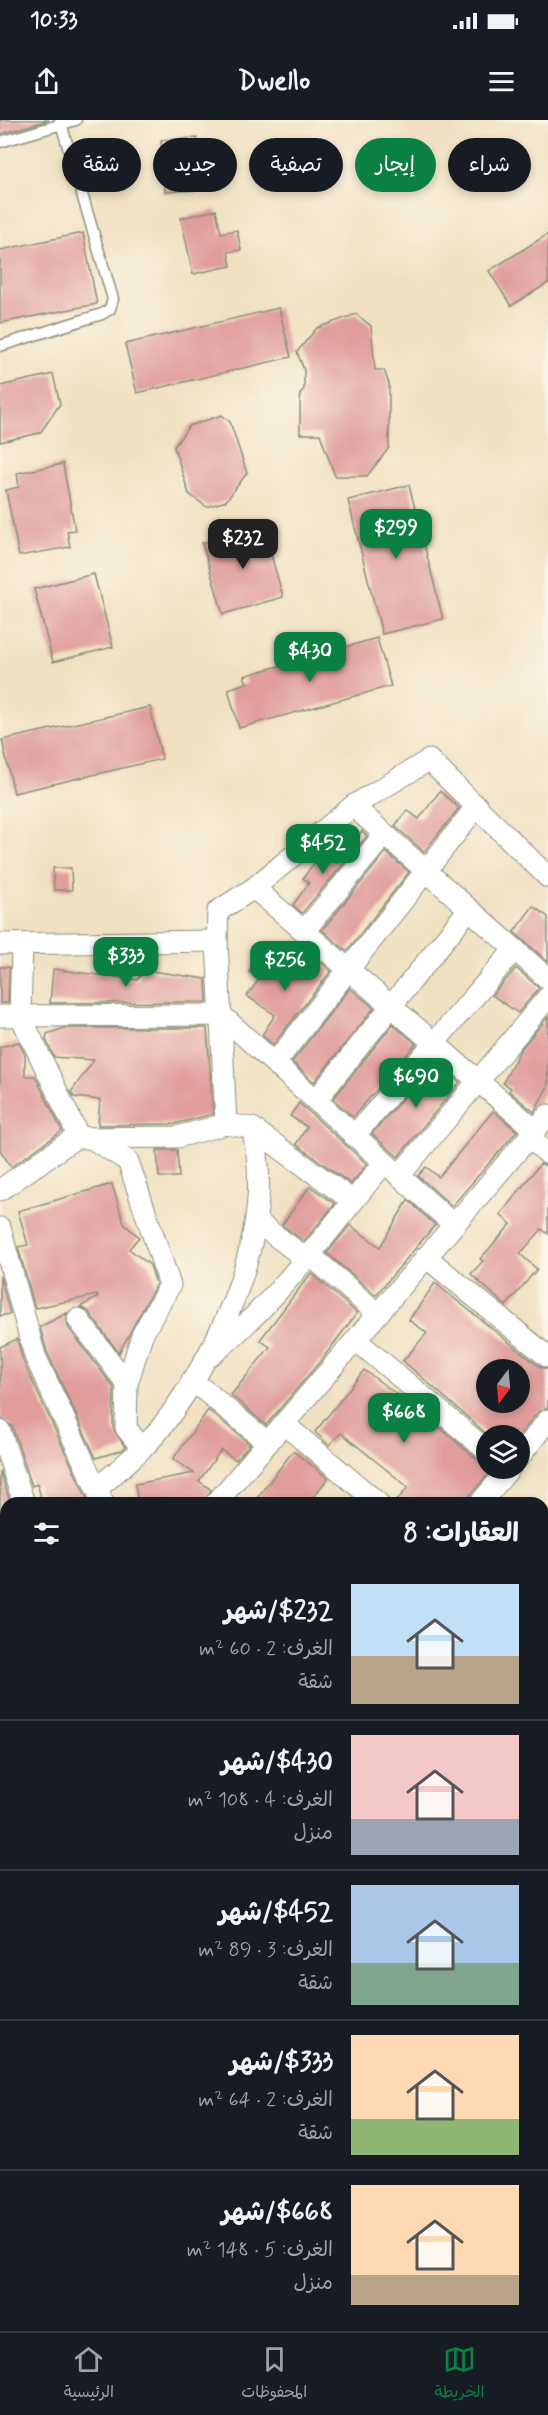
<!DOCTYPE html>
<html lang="ar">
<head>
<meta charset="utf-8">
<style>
  :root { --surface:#171b24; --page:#20242c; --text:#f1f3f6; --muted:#9ea1a6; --line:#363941; --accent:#0b8043 }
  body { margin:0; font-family:Mynerve,"Playpen Sans Arabic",sans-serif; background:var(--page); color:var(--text); direction:rtl; height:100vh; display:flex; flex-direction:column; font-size:22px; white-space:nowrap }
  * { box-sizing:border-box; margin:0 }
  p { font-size:20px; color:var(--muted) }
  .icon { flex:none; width:33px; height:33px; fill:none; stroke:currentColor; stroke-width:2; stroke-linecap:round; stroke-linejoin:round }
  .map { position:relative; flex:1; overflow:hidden; direction:ltr }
  .side { position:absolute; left:0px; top:1377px; width:549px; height:834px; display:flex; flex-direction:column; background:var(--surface); border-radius:18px 18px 0 0; box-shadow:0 3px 9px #0003; direction:rtl }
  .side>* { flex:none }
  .hud { position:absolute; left:18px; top:18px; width:513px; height:54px; direction:rtl; display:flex; gap:12px }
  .needle { width:39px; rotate:196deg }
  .fabs { position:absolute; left:476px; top:1239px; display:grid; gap:12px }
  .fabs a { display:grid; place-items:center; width:54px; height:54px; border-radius:50%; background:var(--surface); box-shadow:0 3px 9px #0003; font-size:30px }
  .price { position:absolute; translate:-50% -51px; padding:0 14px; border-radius:12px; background:var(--accent); color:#fff; font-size:20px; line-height:39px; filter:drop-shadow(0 2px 3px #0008) }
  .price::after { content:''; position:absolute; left:50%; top:36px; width:18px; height:14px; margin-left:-9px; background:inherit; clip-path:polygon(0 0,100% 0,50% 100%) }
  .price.on { background:#222; color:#fff }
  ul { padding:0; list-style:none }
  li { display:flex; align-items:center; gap:18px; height:150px; padding:0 30px }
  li+li { border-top:2px solid var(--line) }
  li span { display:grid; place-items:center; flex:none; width:168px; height:120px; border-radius:0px; color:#555 }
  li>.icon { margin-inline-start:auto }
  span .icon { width:72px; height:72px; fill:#fffc; stroke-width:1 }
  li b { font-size:26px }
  h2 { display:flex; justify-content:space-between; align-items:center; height:72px; padding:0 30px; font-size:26px }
  .tag { padding:0 21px; border-radius:27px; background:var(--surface); box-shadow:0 3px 9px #0003; font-size:21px; line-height:54px }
  .tag.on { background:var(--accent); color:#fff }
  .status { display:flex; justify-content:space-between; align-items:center; height:42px; padding:0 30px; background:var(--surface); direction:ltr }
  .status svg { height:16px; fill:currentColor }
  header { display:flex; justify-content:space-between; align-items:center; height:78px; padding:0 30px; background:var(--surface); font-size:27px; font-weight:800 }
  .dock { display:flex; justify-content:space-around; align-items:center; height:84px; border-top:2px solid var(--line); background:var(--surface); font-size:16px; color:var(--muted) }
  .dock a { display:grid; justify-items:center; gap:3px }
  .dock .on { color:var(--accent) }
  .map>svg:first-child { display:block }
  .building { fill:#e09d9c; fill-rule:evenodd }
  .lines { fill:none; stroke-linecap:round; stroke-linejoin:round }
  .lane-casing { stroke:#888f7b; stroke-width:13 }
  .street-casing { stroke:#888f7b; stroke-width:23 }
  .lane { stroke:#fff; stroke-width:10 }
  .street { stroke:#fff; stroke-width:21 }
</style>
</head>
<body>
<div class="status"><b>10:33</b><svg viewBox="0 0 49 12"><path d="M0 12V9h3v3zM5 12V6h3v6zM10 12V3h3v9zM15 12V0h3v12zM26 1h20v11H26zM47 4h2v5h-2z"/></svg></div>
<header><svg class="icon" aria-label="menu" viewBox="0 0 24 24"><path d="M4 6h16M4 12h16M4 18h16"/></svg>Dwello<svg class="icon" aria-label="share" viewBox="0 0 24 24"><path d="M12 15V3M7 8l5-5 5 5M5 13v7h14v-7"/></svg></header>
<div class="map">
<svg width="548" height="2211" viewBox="0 0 548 2211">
  <rect width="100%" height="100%" fill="#fcf5e5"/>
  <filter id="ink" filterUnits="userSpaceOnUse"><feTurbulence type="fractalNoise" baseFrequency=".0167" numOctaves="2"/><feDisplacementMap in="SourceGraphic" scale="12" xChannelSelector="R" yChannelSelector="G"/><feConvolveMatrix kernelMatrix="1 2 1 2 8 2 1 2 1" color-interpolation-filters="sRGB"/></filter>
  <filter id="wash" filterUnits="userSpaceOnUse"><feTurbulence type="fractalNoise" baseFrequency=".008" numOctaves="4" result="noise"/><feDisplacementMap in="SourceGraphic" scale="24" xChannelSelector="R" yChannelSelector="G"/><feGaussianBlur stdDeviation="1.35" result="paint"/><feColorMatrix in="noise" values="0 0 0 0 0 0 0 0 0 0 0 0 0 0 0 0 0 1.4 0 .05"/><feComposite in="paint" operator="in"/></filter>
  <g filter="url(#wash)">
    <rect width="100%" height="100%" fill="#f1e1c2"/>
    <g id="blocks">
      <g class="building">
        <path d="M0,0H49L0,14Z"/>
        <path d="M197,18L200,70L165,72L161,20Z"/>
        <path d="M216,90L221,113L237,110L241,130L228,132L231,146L193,154L181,98Z"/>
        <path d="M83,113L97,184L0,203V130Z"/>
        <path d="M548,114V163L511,186L489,151Z"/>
        <path d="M279,188L291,237L137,273L125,224Z"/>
        <path d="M356,194L371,206L375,250H384L389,264V328L367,356H335L320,314H300V274L304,269V250L297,232L317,208Z"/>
        <path d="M53,254L60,284L40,313L0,322V266Z"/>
        <path d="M222,295L230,302L247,353L226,381L207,387L189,374L174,327L189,306Z"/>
        <path d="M63,344L75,410L67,411L70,427L19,436L6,370L19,367L17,353Z"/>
        <path d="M409,365L443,499L382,514L348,380Z"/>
        <path d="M263,406L283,477L223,494L202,423Z"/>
        <path d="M94,454L113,527L53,542L34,469Z"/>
        <path d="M377,518L391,566L239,608L228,569L247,563L244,556Z"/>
        <path d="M150,587L162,639L14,673L2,620Z"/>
        <path d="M440,671L459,688L424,732L395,706L407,690L419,699Z"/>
        <path d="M362,711L367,716L302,793L293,785L309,763L303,758L322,732L338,744Z"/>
        <path d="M386,732L409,752L347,831L322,810Z"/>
        <path d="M53,748H71L72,770H54Z"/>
        <path d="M533,786L548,797V842L514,812Z"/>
        <path d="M311,834L331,851L273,925L262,915L275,895L247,876L259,859L249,852L260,836L293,859Z"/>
        <path d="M0,847H9L8,883H0Z"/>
        <path d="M516,848L539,868L518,893L492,875Z"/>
        <path d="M53,849L137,860L145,850L206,859L207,882L50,883Z"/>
        <path d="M350,868L374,888L314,962L292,942Z"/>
        <path d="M548,897V966L534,992L509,971L511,968L503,963L520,930Z"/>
        <path d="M393,904L416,924L353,997L333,979Z"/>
        <path d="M64,908H207L213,994L175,1004L98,1005L100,980L74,977L71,972L94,940L54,937L46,919L47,914Z"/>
        <path d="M19,922L25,935V956H35L62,1011L11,1047L0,1030V927Z"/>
        <path d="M435,941L460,962L398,1037L372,1014Z"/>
        <path d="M299,983L367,1044L351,1064L296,1024L307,1007L290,996Z"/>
        <path d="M493,991L517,1011L452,1086L418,1056L426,1047L439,1057Z"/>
        <path d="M157,1030H177L179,1057H159Z"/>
        <path d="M540,1044L548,1046V1114L542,1109L520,1134L537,1149L506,1186L471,1154L483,1141L480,1139L511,1104L500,1095Z"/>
        <path d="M112,1064L124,1104L139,1117L129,1129L150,1145L156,1164L119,1233L88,1191L80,1187L98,1177L97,1175L35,1188L18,1127L28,1125L18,1091Z"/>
        <path d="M310,1066L335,1084L304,1121L282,1105Z"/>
        <path d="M408,1080L435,1105L376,1175L327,1133L350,1105L380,1127Z"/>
        <path d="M311,1153L357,1193L323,1238L266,1305L231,1275L270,1227L260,1220Z"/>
        <path d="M0,1156L10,1194L0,1196Z"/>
        <path d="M435,1163L540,1247L548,1249V1288L538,1292L519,1316H489L403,1241L427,1213L409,1200ZM486,1250H519V1282H486Z"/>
        <path d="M67,1193L68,1207L114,1268L113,1308L125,1327L122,1330L96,1338L47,1232L40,1207Z"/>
        <path d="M17,1219L23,1241L89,1383H43L37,1364L32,1366L12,1306L1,1299L0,1227Z"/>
        <path d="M364,1250L422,1293L478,1340L485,1343L486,1348L493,1349L470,1375L468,1383H395L408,1367L341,1313L329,1325L315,1312Z"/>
        <path d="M208,1290L250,1324L236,1340L221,1330L199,1361L211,1370L204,1383H138L135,1364L194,1353L173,1339Z"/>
        <path d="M293,1331L328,1358L309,1383H253Z"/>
        <path d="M0,1351L10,1382L6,1383L4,1397L0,1396Z"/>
      </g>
    </g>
  </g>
  <g filter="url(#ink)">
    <use href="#blocks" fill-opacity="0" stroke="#888f7b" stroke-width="1.5"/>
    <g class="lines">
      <defs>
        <g id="lane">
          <path d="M0,22L76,0"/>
          <path d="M0,226L102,194L110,189L113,179L60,0"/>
        </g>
        <g id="street">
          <path d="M353,686L548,859"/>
          <path d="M254,768L535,1010"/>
          <path d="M304,811L385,714"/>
          <path d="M0,824L217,821"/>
          <path d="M22,825L20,895L79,1017L91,1018L128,1041L170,1165L142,1215L127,1264L126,1308L141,1327"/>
          <path d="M0,896L221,895L454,1105"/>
          <path d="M275,943L477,686"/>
          <path d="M316,980L469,789"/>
          <path d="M252,1008L353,1081"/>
          <path d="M354,1016L515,829"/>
          <path d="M529,1017L548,1034"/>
          <path d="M399,1056L548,877"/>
          <path d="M0,1070L75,1018L177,1017L226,1004"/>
          <path d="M256,1101L305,1138"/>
          <path d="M0,1108L35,1236L103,1383"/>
          <path d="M309,1134L378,1194"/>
          <path d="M426,1137L548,1237"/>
          <path d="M78,1199L127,1264"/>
          <path d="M356,1220L486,1330"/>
          <path d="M210,1236C273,1186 332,1106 384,1043"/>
          <path d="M192,1260L268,1323"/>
          <path d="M284,1304L378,1383"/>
          <path d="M0,1311L24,1383"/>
          <path d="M519,1337L548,1300"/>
          <path d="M97,1369C119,1349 145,1329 163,1305C222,1226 278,1108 252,1008L226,1004L217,821L218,791L254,768L353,686L429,640L548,757"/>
          <path d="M216,1383L548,995"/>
          <path d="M480,1383L510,1348"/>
          <path d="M0,1409L6,1413"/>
          <path d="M0,1453L6,1456"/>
          <path d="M543,1515L548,1519"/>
          <path d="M0,1521L6,1524"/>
          <path d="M0,1629L6,1619"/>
          <path d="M0,1879L6,1883"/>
          <path d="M0,1960L6,1964"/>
          <path d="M0,2012L6,2010"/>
          <path d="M0,2128L6,2131"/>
          <path d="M78,2211L79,2205"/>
        </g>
      </defs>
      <use href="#lane" class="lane-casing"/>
      <use href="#street" class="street-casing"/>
      <use href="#lane" class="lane"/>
      <use href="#street" class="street"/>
    </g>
  </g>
</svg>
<div class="fabs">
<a><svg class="needle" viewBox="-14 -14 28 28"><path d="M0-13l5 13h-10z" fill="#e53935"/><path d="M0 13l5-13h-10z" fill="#9ea1a6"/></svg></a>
<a><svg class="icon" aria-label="layers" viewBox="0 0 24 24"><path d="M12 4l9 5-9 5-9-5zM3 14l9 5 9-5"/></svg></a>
</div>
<b class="price" style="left:396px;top:440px">$299</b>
<b class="price on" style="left:243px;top:450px">$232</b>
<b class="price" style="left:310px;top:563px">$430</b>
<b class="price" style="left:323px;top:755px">$452</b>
<b class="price" style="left:126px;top:868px">$333</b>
<b class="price" style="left:285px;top:872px">$256</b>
<b class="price" style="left:416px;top:989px">$690</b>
<b class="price" style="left:404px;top:1324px">$668</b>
<div class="hud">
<a class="tag">شراء</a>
<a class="tag on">إيجار</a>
<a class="tag">تصفية</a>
<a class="tag">جديد</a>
<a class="tag">شقة</a>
</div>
<section class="side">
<h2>العقارات: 8<svg class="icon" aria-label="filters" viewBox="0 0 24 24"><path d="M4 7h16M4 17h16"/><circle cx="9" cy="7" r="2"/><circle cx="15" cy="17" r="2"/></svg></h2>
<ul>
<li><span style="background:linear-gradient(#bfe0f5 60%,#b9a48a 0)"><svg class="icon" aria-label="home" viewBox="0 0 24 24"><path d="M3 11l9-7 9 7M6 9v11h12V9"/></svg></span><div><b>$232/شهر</b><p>الغرف: 2 · 60 m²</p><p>شقة</p></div></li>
<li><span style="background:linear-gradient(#f6c9c9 70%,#9aa5b1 0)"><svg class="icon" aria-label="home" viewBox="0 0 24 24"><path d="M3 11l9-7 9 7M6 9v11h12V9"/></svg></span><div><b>$430/شهر</b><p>الغرف: 4 · 108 m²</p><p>منزل</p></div></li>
<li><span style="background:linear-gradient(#a9c7e8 65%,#7fa58c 0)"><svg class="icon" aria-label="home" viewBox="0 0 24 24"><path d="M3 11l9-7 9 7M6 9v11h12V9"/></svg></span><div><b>$452/شهر</b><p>الغرف: 3 · 89 m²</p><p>شقة</p></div></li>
<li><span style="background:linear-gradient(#ffd9b3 70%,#8fb573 0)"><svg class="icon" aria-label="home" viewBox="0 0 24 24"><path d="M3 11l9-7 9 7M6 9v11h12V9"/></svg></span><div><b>$333/شهر</b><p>الغرف: 2 · 64 m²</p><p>شقة</p></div></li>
<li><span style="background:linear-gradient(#ffd9b3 75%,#b9a48a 0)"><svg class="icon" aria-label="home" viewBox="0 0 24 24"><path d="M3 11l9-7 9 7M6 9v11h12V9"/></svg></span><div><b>$668/شهر</b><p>الغرف: 5 · 148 m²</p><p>منزل</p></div></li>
</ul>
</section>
</div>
<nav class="dock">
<a class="on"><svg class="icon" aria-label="map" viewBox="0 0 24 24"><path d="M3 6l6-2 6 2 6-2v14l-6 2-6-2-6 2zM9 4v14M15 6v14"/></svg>الخريطة</a>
<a><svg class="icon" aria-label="saved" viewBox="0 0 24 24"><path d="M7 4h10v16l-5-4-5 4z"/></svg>المحفوظات</a>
<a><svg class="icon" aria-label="home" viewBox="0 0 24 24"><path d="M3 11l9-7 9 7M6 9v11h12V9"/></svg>الرئيسية</a>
</nav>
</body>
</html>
